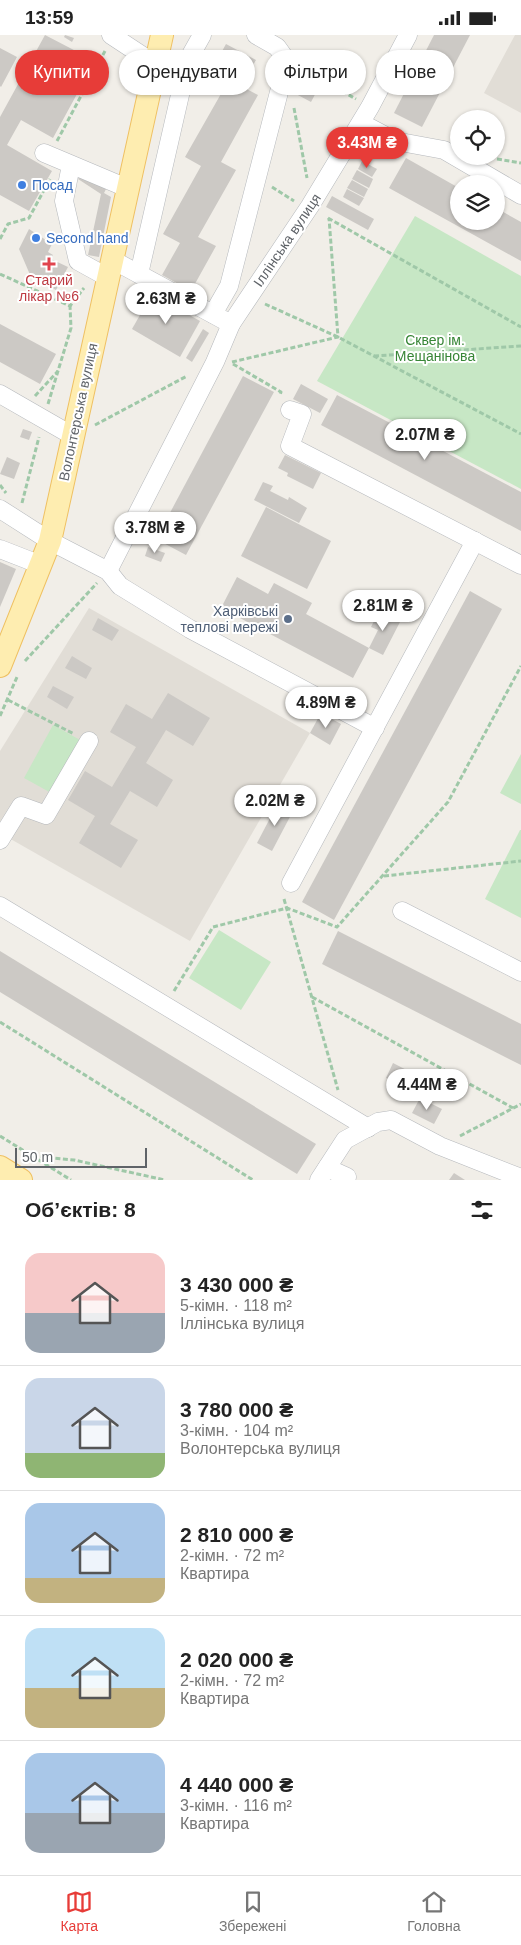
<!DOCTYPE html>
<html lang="uk">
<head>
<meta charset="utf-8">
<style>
  :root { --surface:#fff; --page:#f2f2f2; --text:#222; --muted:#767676; --line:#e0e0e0; --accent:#e73c38 }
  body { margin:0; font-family:Arial,sans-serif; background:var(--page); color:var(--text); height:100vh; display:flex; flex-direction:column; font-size:19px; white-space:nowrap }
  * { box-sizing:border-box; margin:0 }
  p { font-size:16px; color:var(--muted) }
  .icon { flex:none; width:28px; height:28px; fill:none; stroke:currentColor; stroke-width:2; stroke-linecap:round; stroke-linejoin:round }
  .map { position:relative; height:1145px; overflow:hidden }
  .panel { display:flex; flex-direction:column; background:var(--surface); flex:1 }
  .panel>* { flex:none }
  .banner { position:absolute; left:15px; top:15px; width:491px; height:45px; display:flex; gap:10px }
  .controls { position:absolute; left:450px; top:75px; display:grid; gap:10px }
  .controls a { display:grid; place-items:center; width:55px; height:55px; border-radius:50%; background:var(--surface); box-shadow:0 1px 4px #0004; font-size:25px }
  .scale { position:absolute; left:15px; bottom:12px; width:132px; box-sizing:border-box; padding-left:5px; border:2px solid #5f6368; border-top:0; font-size:14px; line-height:18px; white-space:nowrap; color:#5f6368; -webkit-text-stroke:4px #fff; paint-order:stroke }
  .price { position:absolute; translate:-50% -42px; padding:0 11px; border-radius:18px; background:#fff; color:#222; font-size:16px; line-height:32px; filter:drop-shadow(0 1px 2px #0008) }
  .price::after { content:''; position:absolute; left:50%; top:30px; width:15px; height:11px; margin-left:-8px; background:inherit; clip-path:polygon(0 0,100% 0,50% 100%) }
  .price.active { background:var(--accent); color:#fff }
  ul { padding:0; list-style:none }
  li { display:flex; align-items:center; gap:15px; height:125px; padding:0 25px }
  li+li { border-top:1px solid var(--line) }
  li span { display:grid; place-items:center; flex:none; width:140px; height:100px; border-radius:15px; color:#555 }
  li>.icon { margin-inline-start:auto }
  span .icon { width:60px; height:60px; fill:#fffc; stroke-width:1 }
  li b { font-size:21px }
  h2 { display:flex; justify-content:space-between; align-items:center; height:60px; padding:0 25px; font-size:21px }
  .chip { padding:0 18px; border-radius:22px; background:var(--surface); box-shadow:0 1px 4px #0004; font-size:18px; line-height:45px }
  .chip.active { background:var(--accent); color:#fff }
  .status { display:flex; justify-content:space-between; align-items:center; height:35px; padding:0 25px; background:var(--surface); direction:ltr }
  .status svg { height:14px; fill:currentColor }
  .dock { display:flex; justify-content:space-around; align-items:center; height:70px; border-top:1px solid var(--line); background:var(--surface); font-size:14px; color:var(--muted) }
  .dock a { display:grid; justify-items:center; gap:2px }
  .dock .active { color:var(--accent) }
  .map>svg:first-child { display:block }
  .education { fill:#e1ddd6 }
  .green { fill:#c7e7c5 }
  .building { fill:#ccc9c5 }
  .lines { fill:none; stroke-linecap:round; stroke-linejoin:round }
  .minor-casing { stroke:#b5b8bc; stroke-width:19 }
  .major-casing { stroke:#efc062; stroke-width:24 }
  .path { stroke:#9fc8a8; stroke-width:3; stroke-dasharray:5 2.5; stroke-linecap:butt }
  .minor { stroke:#fff; stroke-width:18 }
  .major { stroke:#feedb0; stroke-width:22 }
  .shop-dot { fill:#3f7fe0; stroke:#fff; stroke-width:2 }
  .health-dot { fill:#e0444e; stroke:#fff; stroke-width:2 }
  .service-dot { fill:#5c6f8a; stroke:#fff; stroke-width:2 }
  .labels { text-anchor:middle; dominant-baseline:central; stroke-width:4; stroke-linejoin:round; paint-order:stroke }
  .shop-label { font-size:14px; fill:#366cbe; stroke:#fff; text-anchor:start }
  .street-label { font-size:14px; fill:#5f6368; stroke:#fff }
  .health-label { font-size:14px; fill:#be3a42; stroke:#fff }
  .park-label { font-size:14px; fill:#388637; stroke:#fff }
  .service-label { font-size:14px; fill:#4e5e75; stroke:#fff; text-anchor:end }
</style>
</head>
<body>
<div class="status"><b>13:59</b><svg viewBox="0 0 49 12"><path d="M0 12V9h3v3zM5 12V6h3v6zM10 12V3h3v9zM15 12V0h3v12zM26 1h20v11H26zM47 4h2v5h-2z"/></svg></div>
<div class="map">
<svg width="521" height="1145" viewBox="0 0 521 1145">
  <rect width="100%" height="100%" fill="#f1eee8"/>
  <g class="education">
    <path d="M515,0H521V78L484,58Z"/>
    <path d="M89,573L310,698L190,906L0,798V716Z"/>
  </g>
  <g class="green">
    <path d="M415,181L521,241V454L317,346Z"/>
    <path d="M53,690L82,706L53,759L24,743Z"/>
    <path d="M521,719V769L500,758Z"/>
    <path d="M520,795H521V883L485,864Z"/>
    <path d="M219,895L271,927L241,975L189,943Z"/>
  </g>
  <g class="building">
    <path d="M45,0L95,26L53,103L21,85L7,110L52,136L29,176L0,160V82Z"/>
    <path d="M65,0L74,3L72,7L64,2Z"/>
    <path d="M434,0H470L422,92L394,78Z"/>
    <path d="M226,9L256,25L241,51L258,60L221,127L236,135L198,202L216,211L191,256L162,240L180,208L163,199L201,131L185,122L222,57L205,47Z"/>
    <path d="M0,13L17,22L1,52L0,51Z"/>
    <path d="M305,44L319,52L311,67L296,59Z"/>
    <path d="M406,123L459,153V186H496V173L521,187V226L389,153Z"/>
    <path d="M362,126L377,134L372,142L358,134Z"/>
    <path d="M357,135L373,144L369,153L352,144Z"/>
    <path d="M83,137L107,152L104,158L111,162L99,222L88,220L101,159L78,144Z"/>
    <path d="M352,145L368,154L364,162L347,153Z"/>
    <path d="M347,154L364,163L359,171L343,162Z"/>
    <path d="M332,161L374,184L368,195L326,172Z"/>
    <path d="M29,194L52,209L48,217L53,220L51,224L68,232L56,255L31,242L19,214Z"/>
    <path d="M152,259L200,286L180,322L132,294Z"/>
    <path d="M0,289L56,319L40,349L0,327Z"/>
    <path d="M203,294L209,298L192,327L186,323Z"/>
    <path d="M243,341L274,357L186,520L156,504Z"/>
    <path d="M301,349L328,364L320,378L293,364Z"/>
    <path d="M337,360L521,457V496L321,390Z"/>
    <path d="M23,394L32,397L29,405L20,402Z"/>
    <path d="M285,420L321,438L313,454L287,441L288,438L278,433Z"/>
    <path d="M7,422L20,428L14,444L0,439Z"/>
    <path d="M263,447L273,451L270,456L288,465L289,462L307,473L299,488L254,465Z"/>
    <path d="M266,472L331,506L307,554L241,521Z"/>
    <path d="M148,512L165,518L161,527L145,521Z"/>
    <path d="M0,527L16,534L0,572Z"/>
    <path d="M237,542L268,559L274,548L312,568L306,579L369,613L353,643L221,573Z"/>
    <path d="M470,556L502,574L334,885L302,867Z"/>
    <path d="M379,558L387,562L384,566L377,562Z"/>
    <path d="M379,576L400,587L383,620L369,613L378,595L371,592Z"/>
    <path d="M98,583L119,595L112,606L92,595Z"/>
    <path d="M72,621L92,633L86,644L65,633Z"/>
    <path d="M53,651L74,662L67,674L47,662Z"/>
    <path d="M168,658L210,683L193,711L166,695L146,728L173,745L157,772L130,756L110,789L138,805L121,833L79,808L95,781L68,765L85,736L112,752L136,712L110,697L126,669L152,684Z"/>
    <path d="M321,678L341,689L330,710L310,698Z"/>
    <path d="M278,768L293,776L272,816L257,808Z"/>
    <path d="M338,896L521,989V1030L322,929Z"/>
    <path d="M0,916L316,1109L297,1139L0,957Z"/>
    <path d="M393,1028L422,1043L415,1058L386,1043Z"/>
    <path d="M420,1063L442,1074L434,1089L412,1078Z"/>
    <path d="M454,1138L465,1145H449Z"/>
  </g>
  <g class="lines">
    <defs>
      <g id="minor">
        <path d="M111,0L155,29"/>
        <path d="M361,88L395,106L444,115L521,160"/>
        <path d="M44,118L127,153"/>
        <path d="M71,130L64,166L78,226L107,242"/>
        <path d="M111,224L231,289L310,171L370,72L408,0"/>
        <path d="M139,239L188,25L202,0"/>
        <path d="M213,279L229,251L287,26L277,12L256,0"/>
        <path d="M0,359L73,401"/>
        <path d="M290,375L302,379L290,411L521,530"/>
        <path d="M0,474L50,506L108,536L120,551L190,594L375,693"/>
        <path d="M0,514L41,530"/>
        <path d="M108,536L215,327L231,289"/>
        <path d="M0,805L21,771L46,780L89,706"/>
        <path d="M291,848L475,506"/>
        <path d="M0,871L368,1093"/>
        <path d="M402,876L521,937"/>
        <path d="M327,1133L347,1142"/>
        <path d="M319,1145L345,1105L378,1087L391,1085L440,1111L521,1143"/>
      </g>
      <g id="major">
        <path d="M0,631L50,506L162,0"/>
        <path d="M0,1132L21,1145"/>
      </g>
    </defs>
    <use href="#minor" class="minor-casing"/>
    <use href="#major" class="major-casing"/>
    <g class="path">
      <path d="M303,34L356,64"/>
      <path d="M294,73L307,143"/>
      <path d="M57,106L105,16"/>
      <path d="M497,124L521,128"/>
      <path d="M272,152L294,166"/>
      <path d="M328,183L521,292"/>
      <path d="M0,204L8,189L29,183L50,144"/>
      <path d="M0,239L70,271L84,253"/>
      <path d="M265,269L338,302L521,399"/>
      <path d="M374,321L521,311"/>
      <path d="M232,327L338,302L329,183"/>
      <path d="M233,329L281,357L280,360"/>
      <path d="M35,361L58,336"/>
      <path d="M48,369L71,293L70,271"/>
      <path d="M95,390L187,341"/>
      <path d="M0,450L6,458"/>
      <path d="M22,468L39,402"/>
      <path d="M25,626L97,548"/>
      <path d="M8,665L74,699"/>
      <path d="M0,681L17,642"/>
      <path d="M384,841L521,826"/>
      <path d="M284,864L338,1055"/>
      <path d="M174,956L213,892L287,873L337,892L448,767L521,631"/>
      <path d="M312,962L513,1073"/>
      <path d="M0,987L253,1145"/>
      <path d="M0,1101L71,1145"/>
      <path d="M460,1101L521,1069"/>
      <path d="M33,1121L74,1125L165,1145"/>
    </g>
    <use href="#minor" class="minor"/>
    <use href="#major" class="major"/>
  </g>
  <g class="shop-dot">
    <circle cx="22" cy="150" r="5"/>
    <circle cx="36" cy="203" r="5"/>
  </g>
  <path class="health-dot" d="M46.5 221.5h5v5h5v5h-5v5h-5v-5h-5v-5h5z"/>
  <circle class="service-dot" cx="288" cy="584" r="5"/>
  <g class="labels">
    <g class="shop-label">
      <text x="32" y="150">Посад</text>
      <text x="46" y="203">Second hand</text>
    </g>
    <g class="street-label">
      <text transform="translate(287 205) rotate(-56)">Іллінська вулиця</text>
      <text transform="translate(78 377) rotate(-78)">Волонтерська вулиця</text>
    </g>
    <g class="health-label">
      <text x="49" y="245">Старий<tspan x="49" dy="16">лікар №6</tspan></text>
    </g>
    <g class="park-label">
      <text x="435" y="305">Сквер ім.<tspan x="435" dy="16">Мещанінова</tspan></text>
    </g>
    <g class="service-label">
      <text x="278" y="576">Харківські<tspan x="278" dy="16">теплові мережі</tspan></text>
    </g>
  </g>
</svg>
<div class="controls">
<a><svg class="icon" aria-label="locate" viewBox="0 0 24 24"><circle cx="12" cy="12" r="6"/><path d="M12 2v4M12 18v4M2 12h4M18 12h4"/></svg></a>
<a><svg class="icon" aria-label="layers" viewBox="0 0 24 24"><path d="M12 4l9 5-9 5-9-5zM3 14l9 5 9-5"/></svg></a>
</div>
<div class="scale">50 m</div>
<b class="price active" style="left:367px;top:134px">3.43M ₴</b>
<b class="price" style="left:166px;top:290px">2.63M ₴</b>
<b class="price" style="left:425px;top:426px">2.07M ₴</b>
<b class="price" style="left:155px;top:519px">3.78M ₴</b>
<b class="price" style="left:383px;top:597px">2.81M ₴</b>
<b class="price" style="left:326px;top:694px">4.89M ₴</b>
<b class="price" style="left:275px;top:792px">2.02M ₴</b>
<b class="price" style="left:427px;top:1076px">4.44M ₴</b>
<div class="banner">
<a class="chip active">Купити</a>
<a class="chip">Орендувати</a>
<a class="chip">Фільтри</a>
<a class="chip">Нове</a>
</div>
</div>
<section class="panel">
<h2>Об’єктів: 8<svg class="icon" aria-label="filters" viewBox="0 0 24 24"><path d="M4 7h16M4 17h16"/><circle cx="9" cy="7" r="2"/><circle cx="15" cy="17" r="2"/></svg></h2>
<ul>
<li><span style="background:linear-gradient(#f6c9c9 60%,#9aa5b1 0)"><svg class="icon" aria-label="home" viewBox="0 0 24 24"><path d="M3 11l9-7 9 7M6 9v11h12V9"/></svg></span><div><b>3 430 000 ₴</b><p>5-кімн. · 118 m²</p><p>Іллінська вулиця</p></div></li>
<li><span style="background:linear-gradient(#c9d6e8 75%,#8fb573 0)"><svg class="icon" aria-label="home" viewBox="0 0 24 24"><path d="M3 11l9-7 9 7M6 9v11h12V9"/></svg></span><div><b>3 780 000 ₴</b><p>3-кімн. · 104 m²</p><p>Волонтерська вулиця</p></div></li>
<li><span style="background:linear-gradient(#a9c7e8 75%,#c2b280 0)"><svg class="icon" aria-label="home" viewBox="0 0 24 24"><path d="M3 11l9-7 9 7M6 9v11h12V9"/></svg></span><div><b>2 810 000 ₴</b><p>2-кімн. · 72 m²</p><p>Квартира</p></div></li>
<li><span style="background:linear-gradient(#bfe0f5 60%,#c2b280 0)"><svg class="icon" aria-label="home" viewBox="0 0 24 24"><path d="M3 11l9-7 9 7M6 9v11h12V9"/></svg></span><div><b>2 020 000 ₴</b><p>2-кімн. · 72 m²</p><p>Квартира</p></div></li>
<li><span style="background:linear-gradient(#a9c7e8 60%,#9aa5b1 0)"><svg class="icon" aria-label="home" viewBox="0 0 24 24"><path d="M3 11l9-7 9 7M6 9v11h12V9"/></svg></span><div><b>4 440 000 ₴</b><p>3-кімн. · 116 m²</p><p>Квартира</p></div></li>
</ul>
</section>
<nav class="dock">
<a class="active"><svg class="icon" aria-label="map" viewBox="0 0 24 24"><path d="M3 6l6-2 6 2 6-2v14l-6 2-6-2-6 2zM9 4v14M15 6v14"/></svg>Карта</a>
<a><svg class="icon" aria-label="saved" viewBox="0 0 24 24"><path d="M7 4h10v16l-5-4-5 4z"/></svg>Збережені</a>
<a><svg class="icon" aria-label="home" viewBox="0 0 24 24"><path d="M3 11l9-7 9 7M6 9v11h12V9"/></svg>Головна</a>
</nav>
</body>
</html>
